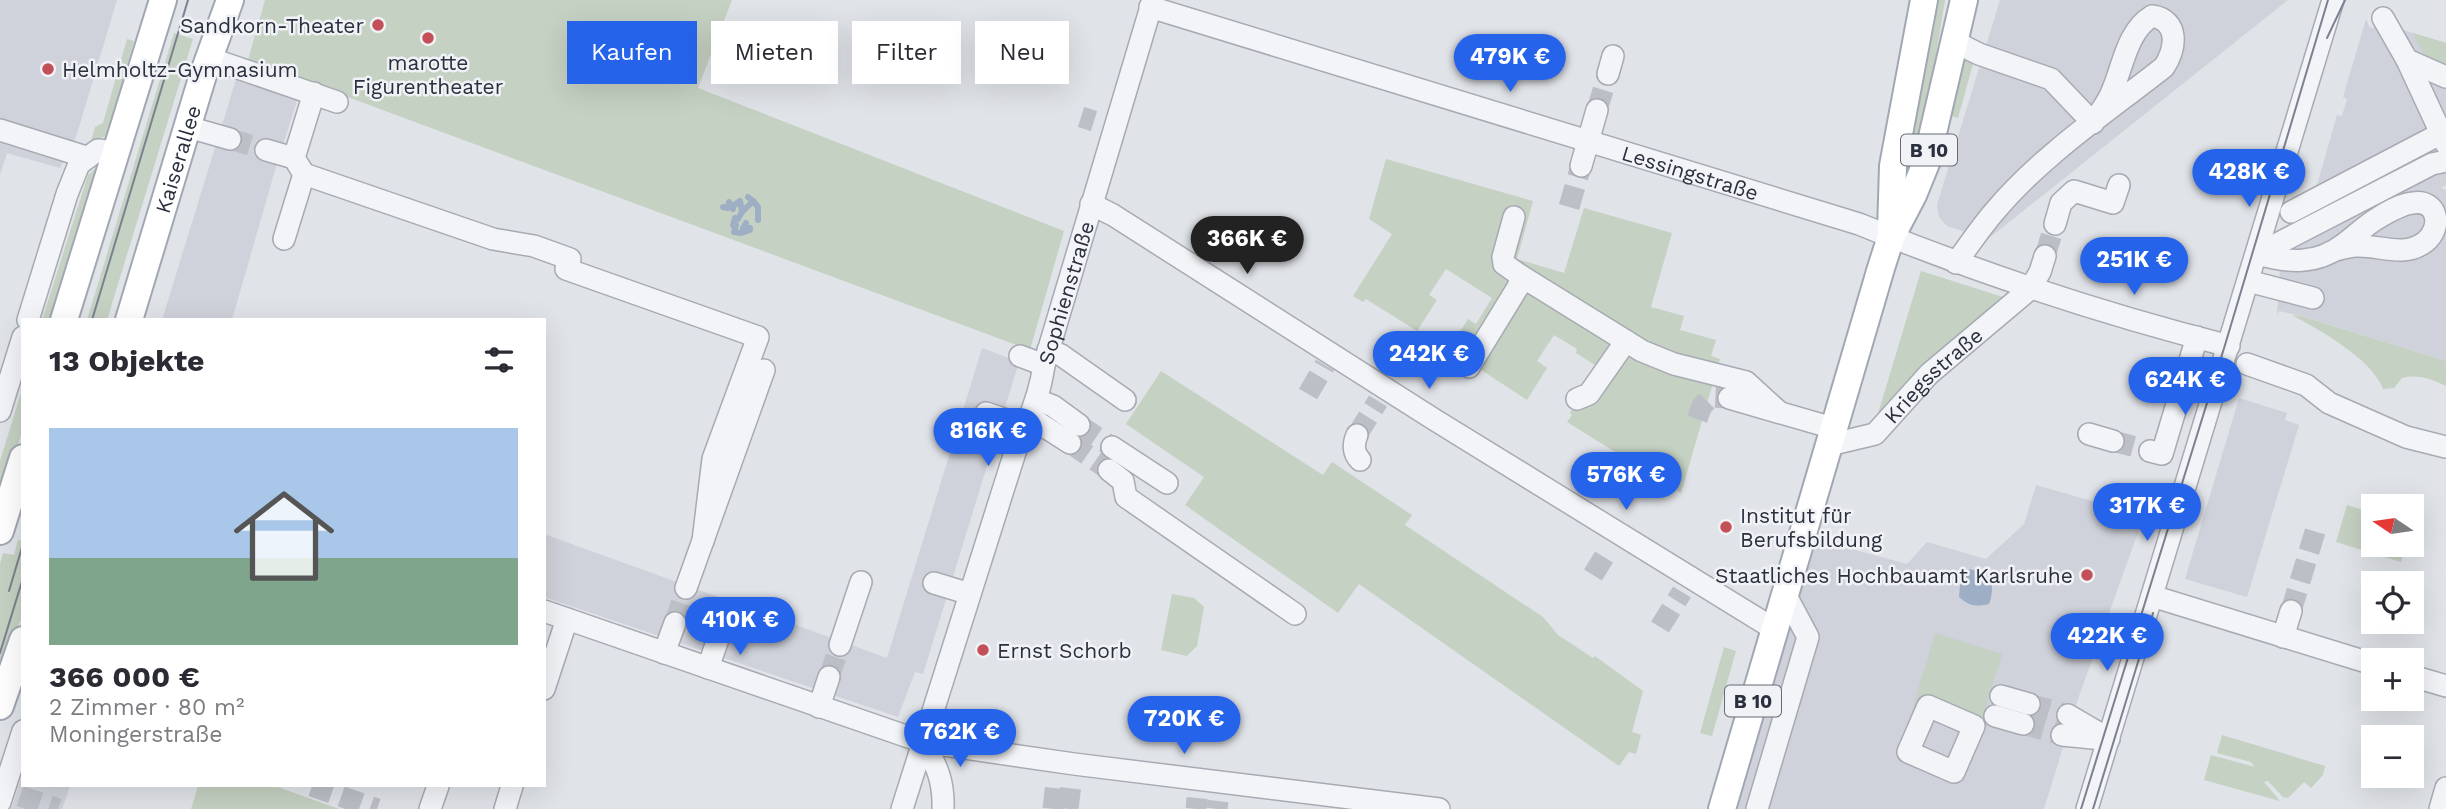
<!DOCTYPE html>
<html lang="de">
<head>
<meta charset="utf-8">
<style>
  :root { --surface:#fff; --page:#f7f7f7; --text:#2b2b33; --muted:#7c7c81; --accent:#2563eb }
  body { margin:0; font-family:"Work Sans",sans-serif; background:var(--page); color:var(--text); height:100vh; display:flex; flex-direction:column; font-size:26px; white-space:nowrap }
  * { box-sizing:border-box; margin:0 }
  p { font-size:23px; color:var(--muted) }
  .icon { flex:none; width:38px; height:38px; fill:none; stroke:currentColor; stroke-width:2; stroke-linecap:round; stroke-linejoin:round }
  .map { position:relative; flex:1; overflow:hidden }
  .side { position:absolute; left:21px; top:318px; width:525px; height:469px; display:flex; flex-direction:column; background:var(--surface); border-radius:0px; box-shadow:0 7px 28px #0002 }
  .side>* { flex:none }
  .hud { position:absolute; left:567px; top:21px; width:665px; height:63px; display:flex; gap:14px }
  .needle { width:46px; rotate:283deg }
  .tools { position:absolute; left:2361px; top:494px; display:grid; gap:14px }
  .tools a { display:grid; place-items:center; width:63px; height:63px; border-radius:0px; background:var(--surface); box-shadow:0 7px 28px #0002; font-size:35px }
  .price { position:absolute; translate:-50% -60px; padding:0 16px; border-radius:24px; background:var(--accent); color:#fff; font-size:23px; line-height:46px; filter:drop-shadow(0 2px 4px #0008) }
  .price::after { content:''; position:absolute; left:50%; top:42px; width:21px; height:16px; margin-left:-10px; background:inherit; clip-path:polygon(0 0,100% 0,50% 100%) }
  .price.current { background:#222; color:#fff }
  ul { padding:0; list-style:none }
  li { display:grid; align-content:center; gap:14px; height:371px; padding:0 28px }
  li span { display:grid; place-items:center; height:217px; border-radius:0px; color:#555 }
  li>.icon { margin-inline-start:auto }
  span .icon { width:126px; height:126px; fill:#fffc; stroke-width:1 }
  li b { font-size:30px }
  h2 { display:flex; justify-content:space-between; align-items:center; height:84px; padding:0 28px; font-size:30px }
  .chip { padding:0 24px; border-radius:0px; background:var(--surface); box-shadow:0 7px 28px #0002; font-size:24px; line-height:63px }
  .chip.current { background:var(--accent); color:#fff }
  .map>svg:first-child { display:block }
  .built { fill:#cfd2da }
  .green { fill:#c5d1c2 }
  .water { fill:#9eaec5 }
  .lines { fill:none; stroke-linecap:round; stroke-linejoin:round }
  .stream { stroke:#9eaec5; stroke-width:6 }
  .minor-tunnel { stroke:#bcbfc6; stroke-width:21; stroke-dasharray:21 10; stroke-linecap:butt }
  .minor-casing { stroke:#a6aab2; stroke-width:24 }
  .major-casing { stroke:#a1a7b3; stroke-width:30 }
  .minor { stroke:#f3f4f7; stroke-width:21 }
  .major { stroke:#fff; stroke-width:26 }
  .tram { stroke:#7b8190; stroke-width:2 }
  .poi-dot { fill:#c34f58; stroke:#f0f2f6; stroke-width:2.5 }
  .labels { text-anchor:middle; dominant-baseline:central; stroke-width:5; stroke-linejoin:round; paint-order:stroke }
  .shield { fill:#f0f2f6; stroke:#656a75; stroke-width:2 }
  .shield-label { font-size:19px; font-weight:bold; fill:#2a303e }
  .poi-label { font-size:21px; fill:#2a303e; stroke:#f0f2f6; text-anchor:start }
  .street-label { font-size:21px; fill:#2a303e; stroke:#f0f2f6 }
</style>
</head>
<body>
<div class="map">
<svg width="2446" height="809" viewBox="0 0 2446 809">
  <rect width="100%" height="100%" fill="#e0e3e8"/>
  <g class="built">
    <path d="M0,0H117L76,137L60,168L7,153L0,175Z"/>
    <path d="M2000,0H2288L1988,239L1947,226L1939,217L1937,205Z"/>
    <path d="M2366,19L2370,28L2386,25L2446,43V185L2441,188L2446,190V361L2302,316L2279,311L2277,315L2281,252L2301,241L2337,115L2342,116L2347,99L2343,97Z"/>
    <path d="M242,60L303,82L275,170L232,320H162Z"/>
    <path d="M982,348L1019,362L923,674L915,672L898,717L544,597V534L887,658Z"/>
    <path d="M2239,398L2287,413L2285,420L2299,425L2247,597L2185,579Z"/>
    <path d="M2036,485L2144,516L2078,699L2044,809H1725L1804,536L1907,564L1927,542L1986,559L2024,524Z"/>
    <path d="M23,772V786H70L62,809H11Z"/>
  </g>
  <g class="green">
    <path d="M265,0H732L698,88L1064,231L1030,350L248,60Z"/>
    <path d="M1935,0H1945L1932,80L1911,170L1908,173L1904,172Z"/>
    <path d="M174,33L193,39L107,320H87Z"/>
    <path d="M2413,33L2446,43V70L2429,64Z"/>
    <path d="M127,39L134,41L107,136L91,141L95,127L103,123Z"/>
    <path d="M1962,54L1974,60L1958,118L1948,115Z"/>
    <path d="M1386,159L1533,201L1517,259L1564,273L1584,208L1672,233L1651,307L1684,316L1680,330L1716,340L1711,356L1720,359L1681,493L1567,422L1572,415L1570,413L1598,367L1576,353L1577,349L1554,335L1537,361L1547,368L1527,400L1449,349L1468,319L1476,324L1492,298L1446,269L1429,295L1437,300L1417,331L1366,299L1363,302L1353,296L1392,234L1369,219Z"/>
    <path d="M101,164L55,320H42L88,175Z"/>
    <path d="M1921,271L2003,297C1957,335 1915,375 1876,420Z"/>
    <path d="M2292,315L2301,316L2446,361V386C2431,379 2418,374 2402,378L2394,388L2383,389C2371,358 2321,331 2292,315Z"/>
    <path d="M1161,371L1323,475L1332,462L1412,515L1405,525L1543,617L1558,635L1593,658L1595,656L1643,691L1632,732L1641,735L1636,754L1629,752L1619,766L1359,584L1338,613L1185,505L1204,477L1126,424Z"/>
    <path d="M23,386V429L0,501V461Z"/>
    <path d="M2347,505L2373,513V544H2406L2401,562L2336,542Z"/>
    <path d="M18,540L23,541V614L0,673V564L3,553L14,555Z"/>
    <path d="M1172,594L1194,598L1204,607L1197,646L1187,656L1161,650Z"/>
    <path d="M1935,633L2002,654L1968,767L1957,764L1973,726L1928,706L1901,748Z"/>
    <path d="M1724,647L1736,651L1712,736L1700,733Z"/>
    <path d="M2222,735L2325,766L2323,775L2311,788L2304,782L2288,798L2283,797L2268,781L2264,782L2280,801L2204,780L2211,755L2255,767L2251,762L2217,753Z"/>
    <path d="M198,786H275L339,809H191Z"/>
  </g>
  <path class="water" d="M1970,569C1991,576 1996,583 1989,604C1976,607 1969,606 1959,597L1961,573Z"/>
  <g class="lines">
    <g class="stream">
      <path d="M753,201L758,207V220"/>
      <path d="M723,207L728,208L729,202L733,209V206L740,201L742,212"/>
      <path d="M746,223L743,228H750V230L741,233L734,232L736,225H733L735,218L738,219L742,212L753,201L748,197"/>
    </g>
    <g class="minor-tunnel">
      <path d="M1597,110L1608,74"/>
      <path d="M1081,117L1094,121"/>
      <path d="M230,139L266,150"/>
      <path d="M1569,207L1581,166"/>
      <path d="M2045,256L2055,224"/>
      <path d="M1308,394L1325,365"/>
      <path d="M1697,419L1702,406L1711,397L1729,398"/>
      <path d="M1079,425L1112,447"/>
      <path d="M1357,435L1378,401"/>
      <path d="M2113,441L2150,451"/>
      <path d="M1070,443L1109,470"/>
      <path d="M1593,575L1609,549"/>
      <path d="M2291,611L2318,522"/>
      <path d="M675,623L686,588"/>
      <path d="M1660,627L1682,592"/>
      <path d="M729,643L742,608"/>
      <path d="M829,677L840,645"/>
      <path d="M2029,704L2068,715"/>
      <path d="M2023,724L2062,735"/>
      <path d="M312,786L377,809"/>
      <path d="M20,796L58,809"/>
      <path d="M1053,809L1056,782"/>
      <path d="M1068,809L1071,784"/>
      <path d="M1196,809L1197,798"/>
      <path d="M1217,809L1218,801"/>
    </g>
    <defs>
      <g id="minor">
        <path id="s1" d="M1150,7L1859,224C1979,273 2103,314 2229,346"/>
        <path d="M2383,18L2407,60L2446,144"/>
        <path d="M1955,42L1979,54L2051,79L2093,123C2100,112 2109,101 2113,89C2123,65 2128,30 2152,16C2180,20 2176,49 2164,67C2107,112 2042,155 1995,211C1981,227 1969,245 1956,263"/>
        <path d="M209,58L337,102"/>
        <path d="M2407,60L2446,77"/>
        <path d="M1608,74L1613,56"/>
        <path d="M314,93L294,158L304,174L493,239L534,246L570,259L566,269L758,337L713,459L703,541"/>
        <path d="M188,127L230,139"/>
        <path d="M0,130L86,157"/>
        <path d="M266,150L294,158"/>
        <path d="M1581,166L1597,110"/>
        <path d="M1091,204L1113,215L1435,420L1774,629"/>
        <path d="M2291,212L2440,134"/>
        <path d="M1514,217L1503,257L1504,264L1521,276"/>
        <path d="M2055,224L2061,203L2074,191L2113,203L2119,185"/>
        <path d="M284,239L304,174"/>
        <path d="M2277,244L2432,164L2446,161"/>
        <path d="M2257,254C2288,263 2317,265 2344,244C2356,235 2366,225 2378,218C2388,212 2401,204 2413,203C2438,199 2443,228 2425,242C2404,258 2380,245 2357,246C2350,246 2343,248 2336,250"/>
        <path d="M2248,281L2313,298"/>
        <path d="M28,320L67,194L79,164L98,150L117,152"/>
        <path d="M1048,350L1061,355L1125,400"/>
        <path d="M1020,356L1044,365"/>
        <path d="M2247,364L2306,385L2329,403L2406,437L2446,447"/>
        <path d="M1469,367L1518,287L1521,276L1642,351L1674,364L1746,382L1779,412"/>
        <path d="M1729,398L1833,428"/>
        <path d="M1577,399L1589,394L1626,341"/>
        <path d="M1037,400L1053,406L1079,425"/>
        <path d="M0,411L23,337"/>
        <path d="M986,413L1027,427"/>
        <path d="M1031,418L1070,443"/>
        <path d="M2089,434L2113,441"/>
        <path d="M1357,435C1353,444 1353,453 1360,460"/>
        <path id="s2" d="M1829,445L1875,434L1929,374L2030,289L2040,272L2045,256"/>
        <path d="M1112,447L1167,483"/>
        <path d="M2150,451L2162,454L2197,337"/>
        <path d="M1109,470L1123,481L1126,497L1295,614"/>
        <path d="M2147,511L2176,520"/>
        <path d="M934,583L970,594"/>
        <path d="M686,588L764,370"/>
        <path d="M2152,596L2373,664"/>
        <path d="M544,611L923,742L1074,764L1439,809"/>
        <path d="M2283,637L2291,611"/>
        <path d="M840,645L861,582"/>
        <path d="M664,653L675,623"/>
        <path d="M708,668L718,639"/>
        <path d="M2412,676L2446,686"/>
        <path d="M544,689L567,619"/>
        <path d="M2001,696L2029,704"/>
        <path d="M1928,706L1974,726L1954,772L1908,752Z"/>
        <path d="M819,707L829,677"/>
        <path d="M2068,715L2109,739"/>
        <path d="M1995,716L2023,724"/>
        <path d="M2062,735L2103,739"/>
        <path d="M923,742C937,766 944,781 943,809"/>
        <path d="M0,802L23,731"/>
        <path d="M430,809L438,786"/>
        <path d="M505,809L512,786"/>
        <path id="s3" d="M902,809L1017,446C1030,419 1040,394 1044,365L1153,0"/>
        <path d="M1757,809L1808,637L1784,592"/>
        <path d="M2087,809L2333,0"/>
        <path d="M2440,809L2446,788"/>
      </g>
      <g id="major">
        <path d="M1891,232L1893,166L1924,0"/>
        <path d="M64,320L163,0"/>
        <path id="s4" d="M129,320L203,75L230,0"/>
        <path d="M0,531L23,458"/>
        <path d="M0,706L23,640"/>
        <path d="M1722,809L1881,268L1891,237L1913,195L1926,163L1964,0"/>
      </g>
    </defs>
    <use href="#minor" class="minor-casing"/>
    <use href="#major" class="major-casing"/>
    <use href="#minor" class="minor"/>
    <use href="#major" class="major"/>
    <g class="tram">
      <path d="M2327,38L2345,0"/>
      <path d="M92,320L188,0"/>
      <path d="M9,591L23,544"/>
      <path d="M0,653L23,578"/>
      <path d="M2081,809L2225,345L2328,0"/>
      <path d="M2093,809L2153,613"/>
    </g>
  </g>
  <g class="poi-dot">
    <circle cx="378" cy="25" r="7"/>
    <circle cx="428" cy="38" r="7"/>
    <circle cx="48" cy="69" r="7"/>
    <circle cx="1726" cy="527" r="7"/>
    <circle cx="2087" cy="575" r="7"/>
    <circle cx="983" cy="650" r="7"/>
  </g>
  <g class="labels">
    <g class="shield">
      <rect x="1901" y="134.5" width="56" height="31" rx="5"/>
      <rect x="1725" y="685.5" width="56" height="31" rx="5"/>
    </g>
    <g class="shield-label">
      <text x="1929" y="150">B 10</text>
      <text x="1753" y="701">B 10</text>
    </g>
    <g class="poi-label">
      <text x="364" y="25" text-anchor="end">Sandkorn-Theater</text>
      <text x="428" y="62" text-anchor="middle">marotte<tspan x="428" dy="24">Figurentheater</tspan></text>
      <text x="62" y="69">Helmholtz-Gymnasium</text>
      <text x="1740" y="515">Institut für<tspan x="1740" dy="24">Berufsbildung</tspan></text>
      <text x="2073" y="575" text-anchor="end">Staatliches Hochbauamt Karlsruhe</text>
      <text x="997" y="650">Ernst Schorb</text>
    </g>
    <g class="street-label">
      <text stroke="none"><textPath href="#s4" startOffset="168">Kaiserallee</textPath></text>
      <text stroke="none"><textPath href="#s1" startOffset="565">Lessingstraße</textPath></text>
      <text stroke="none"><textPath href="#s3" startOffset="542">Sophienstraße</textPath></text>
      <text stroke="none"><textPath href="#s2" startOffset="130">Kriegsstraße</textPath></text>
    </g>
  </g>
</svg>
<div class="tools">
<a><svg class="needle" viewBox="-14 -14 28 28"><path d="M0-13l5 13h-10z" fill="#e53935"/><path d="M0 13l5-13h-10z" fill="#7c7c81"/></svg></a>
<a><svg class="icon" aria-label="locate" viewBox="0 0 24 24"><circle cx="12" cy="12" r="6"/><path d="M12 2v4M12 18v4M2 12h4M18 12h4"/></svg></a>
<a>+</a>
<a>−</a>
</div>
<b class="price" style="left:1510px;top:94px">479K €</b>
<b class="price" style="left:2249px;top:209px">428K €</b>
<b class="price current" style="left:1247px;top:276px">366K €</b>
<b class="price" style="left:2134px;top:297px">251K €</b>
<b class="price" style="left:1429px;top:391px">242K €</b>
<b class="price" style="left:2185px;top:417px">624K €</b>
<b class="price" style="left:988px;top:468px">816K €</b>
<b class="price" style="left:1626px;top:512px">576K €</b>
<b class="price" style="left:2147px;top:543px">317K €</b>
<b class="price" style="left:740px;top:657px">410K €</b>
<b class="price" style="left:2107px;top:673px">422K €</b>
<b class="price" style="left:1184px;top:756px">720K €</b>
<b class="price" style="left:960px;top:769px">762K €</b>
<div class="hud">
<a class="chip current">Kaufen</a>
<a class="chip">Mieten</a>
<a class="chip">Filter</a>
<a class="chip">Neu</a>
</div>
<section class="side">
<h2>13 Objekte<svg class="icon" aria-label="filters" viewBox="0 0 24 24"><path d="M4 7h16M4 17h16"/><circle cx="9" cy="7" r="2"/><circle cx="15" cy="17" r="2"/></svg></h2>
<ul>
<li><span style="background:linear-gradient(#a9c7e8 60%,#7fa58c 0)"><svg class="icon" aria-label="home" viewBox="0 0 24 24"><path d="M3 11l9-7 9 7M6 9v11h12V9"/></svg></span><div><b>366 000 €</b><p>2 Zimmer · 80 m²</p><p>Moningerstraße</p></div></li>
</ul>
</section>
</div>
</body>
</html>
